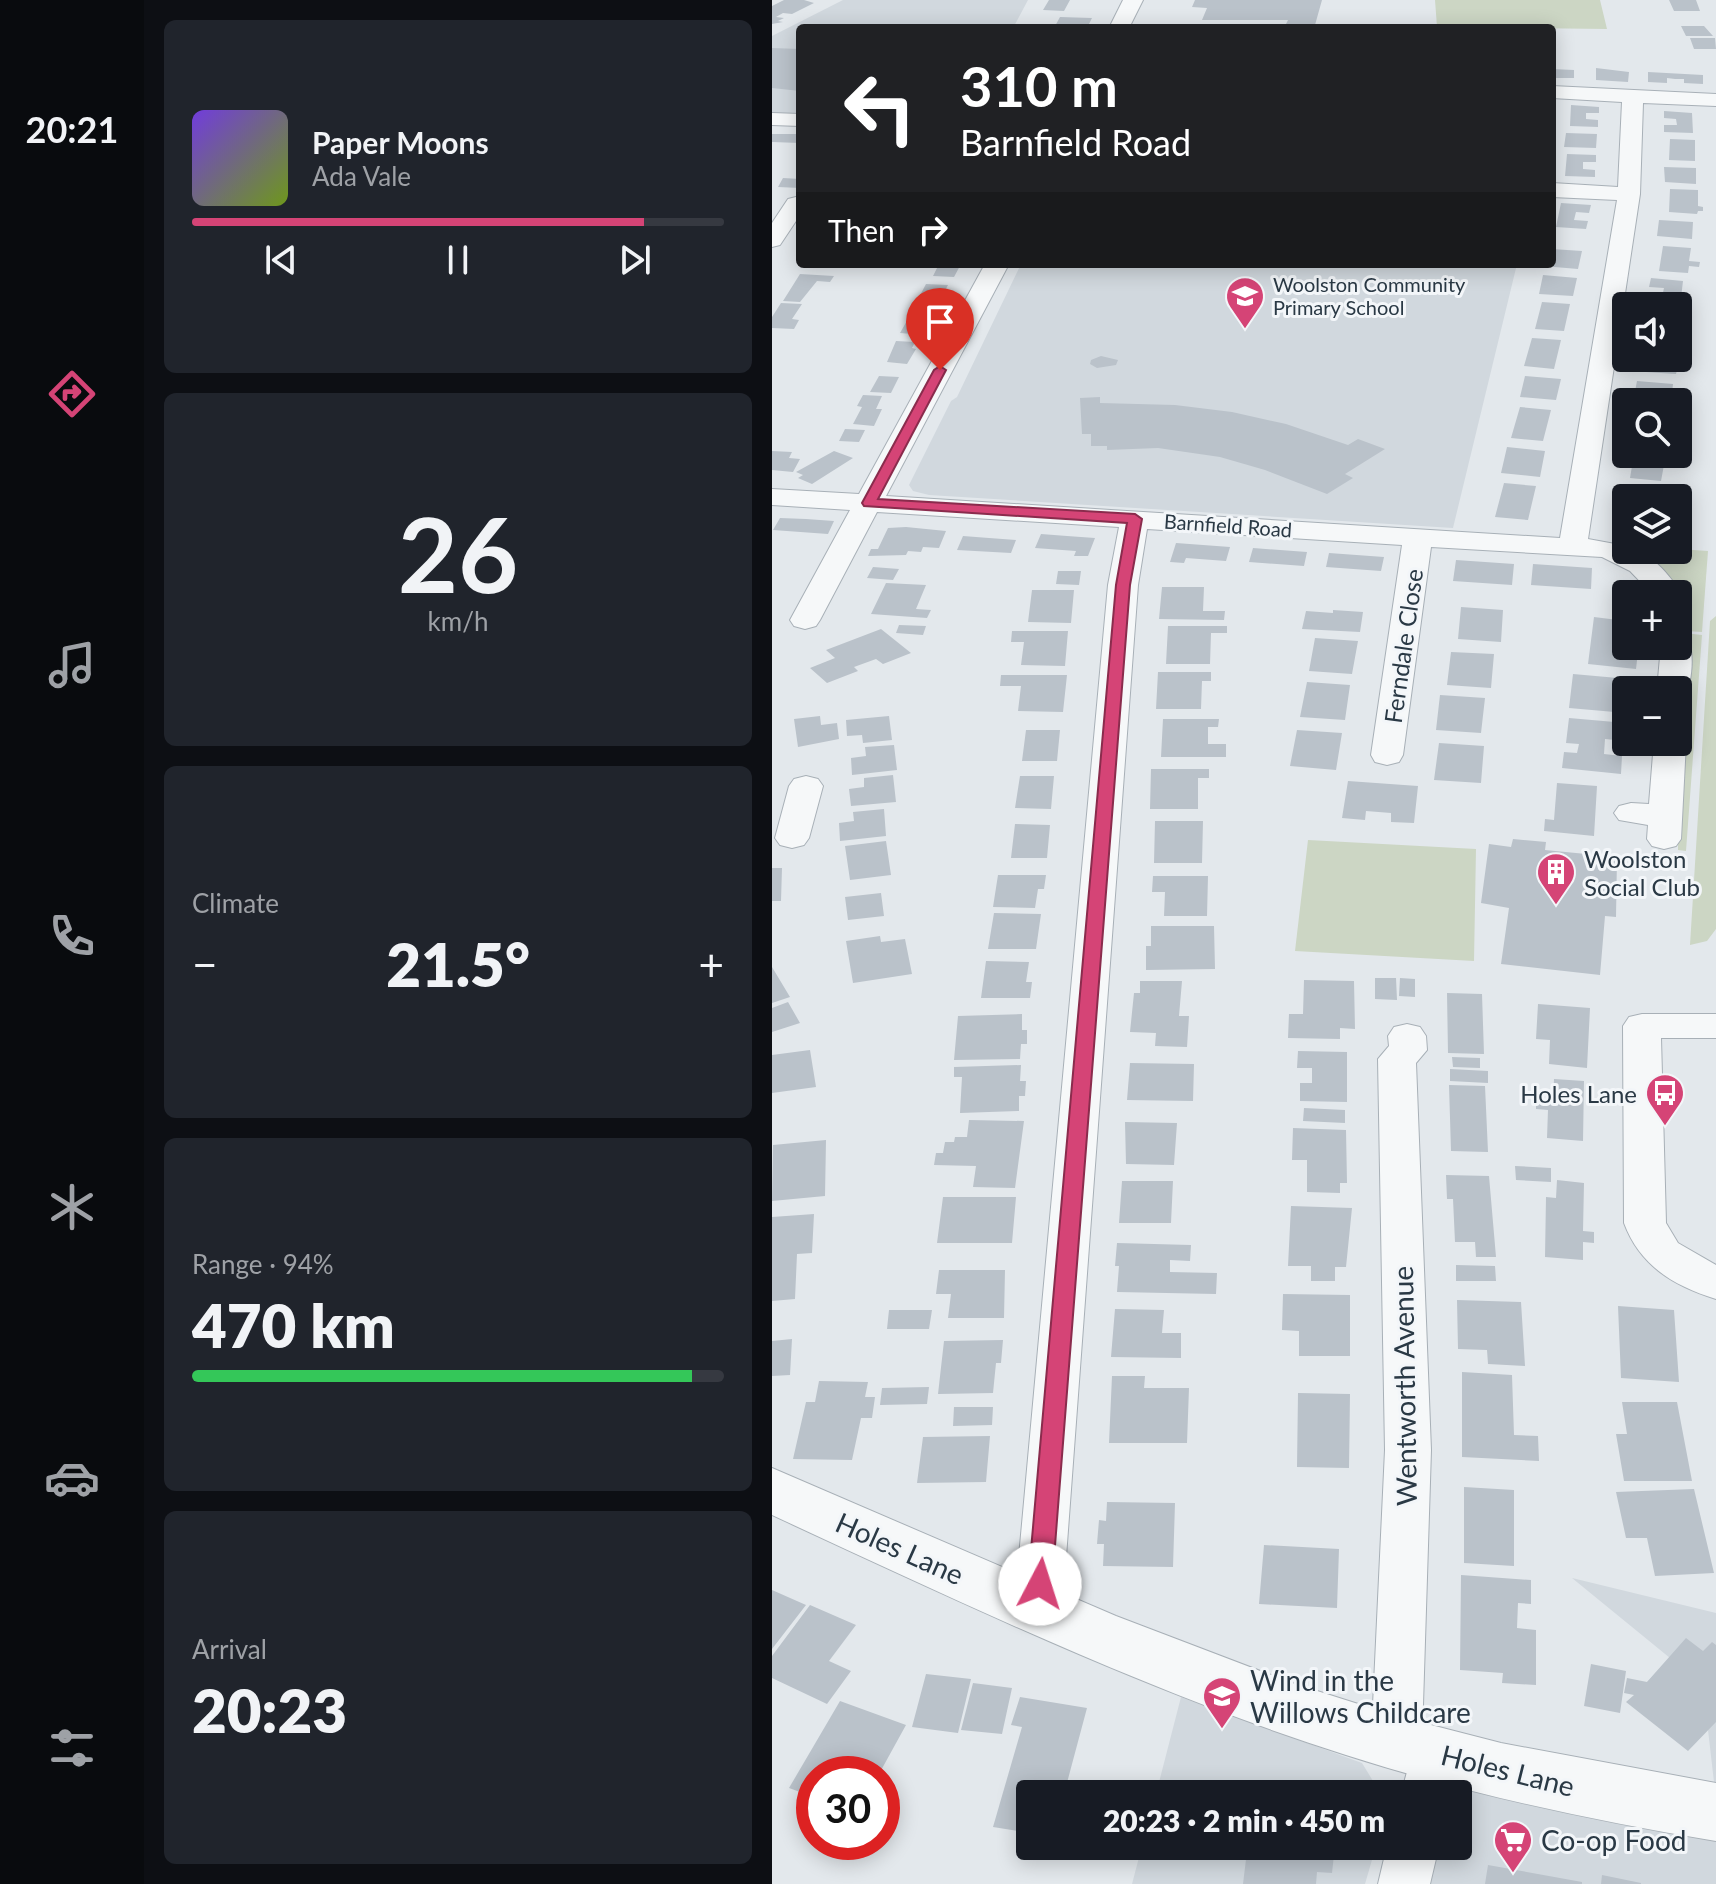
<!DOCTYPE html>
<meta charset="utf-8">
<style>
:root{--surface:#171b24;--page:#20242c;--text:#f1f3f6;--muted:#9ea1a6;--line:#363941;--accent:#d54476}
body{margin:0;font-family:Lato,sans-serif;background:var(--page);color:var(--text);height:100vh;display:flex;flex-direction:column;font-size:30px;white-space:nowrap}
*{box-sizing:border-box;margin:0}
p{font-size:26px;color:var(--muted)}
.icon{flex:none;width:44px;height:44px;fill:none;stroke:currentColor;stroke-width:2;stroke-linecap:round;stroke-linejoin:round}
.map{position:relative;flex:1;overflow:hidden}
.side{display:flex;flex-direction:column;gap:20px;padding:20px;background:#0d0f14;width:628px}
.side>*{flex:none}
.hud{position:absolute;left:24px;top:24px;width:760px;height:244px;border-radius:8px;box-shadow:0 4px 20px #0003;background:#202124;color:#fff;overflow:hidden}
.buttons{position:absolute;left:840px;top:292px;display:grid;gap:16px}
.buttons a{display:grid;place-items:center;width:80px;height:80px;border-radius:8px;background:var(--surface);box-shadow:0 4px 20px #0003;font-size:40px}
.speed{position:absolute;left:24px;top:1756px;display:flex;gap:16px;font-size:40px;font-weight:700;text-align:center}
.speed>*{display:grid;place-content:center;width:104px;height:104px;border-radius:50%;background:var(--surface);box-shadow:0 4px 20px #0003;line-height:1}
.speed .limit{border:12px solid #d22;background:#fff;color:#111}
.pin{position:absolute;display:grid;place-items:center;width:68px;height:68px;color:#fff;margin:-82px -34px;border-radius:50% 50% 50% 0;rotate:-45deg;box-shadow:0 0 8px #0007}
.pin .icon{rotate:45deg}
.me{position:absolute;width:88px;margin:-44px;rotate:5deg;stroke-linejoin:round;filter:drop-shadow(0 0 6px #0008)}
.turn{display:flex;align-items:center;gap:28px;height:168px;padding:0 32px;font-size:36px}
.turn .icon{width:104px;height:104px;stroke-width:2.5}
.turn b{display:block;font-size:56px;line-height:68px}
.then{display:flex;align-items:center;height:76px;padding:0 32px;background:#0003;gap:16px;font-size:30px}
.big{font-size:60px;font-weight:800;line-height:1.1}
.side .card{flex:1;display:flex;flex-direction:column;justify-content:center;gap:12px;min-width:0;padding:0 28px;border-radius:12px;background:var(--page)}
.side .dial{align-items:center;gap:0}
.dial b{font-size:104px;line-height:1}
.song{display:flex;align-items:center;gap:24px}
.cover{width:96px;height:96px;border-radius:12px;background:linear-gradient(135deg,hsl(260 70% 55%),hsl(80 70% 35%))}
.played{height:8px;border-radius:4px;background:linear-gradient(90deg,var(--accent) 85%,var(--line) 85%)}
.keys{display:flex;justify-content:space-around;direction:ltr}
.heat{display:flex;justify-content:space-between;align-items:center;font-size:44px;direction:ltr}
.charge{height:12px;border-radius:6px;background:linear-gradient(90deg,#34c759 94%,var(--line) 0)}
.trip{position:absolute;left:244px;top:1780px;width:456px;height:80px;border-radius:8px;background:var(--surface);box-shadow:0 4px 20px #0003;font-weight:800;line-height:80px;text-align:center}
main{display:flex;flex:1;min-height:0}
.dock{display:flex;flex-direction:column;width:144px;justify-content:space-around;align-items:center;background:#090b0e;color:var(--muted)}
.dock .icon{width:56px;height:56px}
.dock .selected{color:var(--accent)}
.dock b{font-size:36px;color:var(--text)}
.map>svg:first-child{display:block}
.built{fill:#d1d8de}
.green{fill:#ccd6c4}
.building{fill:#bac2ca}
.lines{fill:none;stroke-linecap:round;stroke-linejoin:round}
.minor-casing{stroke:#a8b0b7;stroke-width:2}
.tertiary-casing{stroke:#a8b0b7;stroke-width:2}
.minor{fill:#f6f8f9;fill-rule:evenodd}
.tertiary{fill:#f6f8f9;fill-rule:evenodd}
.route{fill:#d54476;stroke:#8a2c4d;stroke-width:2}
.labels{text-anchor:middle;dominant-baseline:central;stroke-width:6;stroke-linejoin:round;paint-order:stroke}
.far-poi-label{font-size:20px;fill:#2a3945;stroke:#f3f6f9;text-anchor:start}
.far-street-label{font-size:20px;fill:#2a3945;stroke:#f3f6f9}
.street-label{font-size:24px;fill:#2a3945;stroke:#f3f6f9}
.poi-label{font-size:24px;fill:#2a3945;stroke:#f3f6f9;text-anchor:start}
.near-street-label{font-size:28px;fill:#2a3945;stroke:#f3f6f9}
.near-poi-label{font-size:28px;fill:#2a3945;stroke:#f3f6f9;text-anchor:start}
</style>
<main>
<nav class="dock">
<b>20:21</b>
<svg class="icon selected" aria-label="directions" viewBox="0 0 24 24"><path d="M12 3l9 9-9 9-9-9zM9 14v-3h6M13 9l2 2-2 2"/></svg>
<svg class="icon" aria-label="music" viewBox="0 0 24 24"><path d="M9 18V5l10-2v13"/><circle cx="6" cy="18" r="3"/><circle cx="16" cy="16" r="3"/></svg>
<svg class="icon" aria-label="phone" viewBox="0 0 24 24"><path d="M5 4h4l2 5-3 2q2 4 5 5l2-3 5 2v4C11 20 4 13 5 4z"/></svg>
<svg class="icon" aria-label="climate" viewBox="0 0 24 24"><path d="M12 3v18M4 7l16 10M4 17L20 7"/></svg>
<svg class="icon" aria-label="car" viewBox="0 0 24 24"><path d="M5 17H2v-5l4-1 3-4h7l3 4 3 1v5h-3M9 17h6M6 11h13"/><circle cx="7" cy="17" r="2"/><circle cx="17" cy="17" r="2"/></svg>
<svg class="icon" aria-label="filters" viewBox="0 0 24 24"><path d="M4 7h16M4 17h16"/><circle cx="9" cy="7" r="2"/><circle cx="15" cy="17" r="2"/></svg>
</nav>
<section class="side">
<div class="card">
<div class="song"><i class="cover"></i><div><b>Paper Moons</b><p>Ada Vale</p></div></div>
<div class="played"></div>
<div class="keys"><svg class="icon" aria-label="previous" viewBox="0 0 24 24"><path d="M18 5L8 12l10 7zM5 5v14"/></svg><svg class="icon" aria-label="pause" viewBox="0 0 24 24"><path d="M8 5v14M16 5v14"/></svg><svg class="icon" aria-label="next" viewBox="0 0 24 24"><path d="M6 5l10 7-10 7zM19 5v14"/></svg></div>
</div>
<div class="card dial"><b>26</b><p>km/h</p></div>
<div class="card"><p>Climate</p>
<div class="heat"><a>−</a><b class="big">21.5°</b><a>+</a></div>
</div>
<div class="card"><p>Range · 94%</p><b class="big">470 km</b><div class="charge"></div></div>
<div class="card"><p>Arrival</p><b class="big">20:23</b></div>
</section>
<div class="map">
<svg width="944" height="1884" viewBox="0 0 944 1884">
<rect width="100%" height="100%" fill="#e3e8ec"/>
<path class="built" d="M71,0H256L241,28H28V116H0V36Z
M249,264H745L681,528L157,495L141,491L137,485L179,401L185,397Z
M800,1578L944,1613V1884H652L661,1846H686V1794H678L692,1785L940,1832L942,1782L936,1730L875,1682L898,1658Z
M409,1697L590,1763L609,1794H384Z
M370,1846H604L593,1884H360Z"/>
<path class="green" d="M663,0H828L835,29L665,27Z
M906,549L936,551L930,632L913,631C912,592 888,571 858,550Z
M944,616V929L935,941L918,945L938,621Z
M912,633L930,635L914,851L906,850V702Z
M536,840L704,849L702,961L523,951Z"/>
<path class="building" d="M12,0H32L42,3L20,14L11,13L4,17L12,18L6,21L11,22L0,24V6Z
M277,0H298L292,11L271,10Z
M423,0H550L543,25L514,24L516,20H430L435,8L420,7Z
M897,0H924L928,11H902Z
M288,17L320,18L315,28H282Z
M909,26H932L941,36H914Z
M918,38H943L944,49H922Z
M0,48L28,49V91L0,88Z
M824,68L857,72L856,82L824,80Z
M780,69L802,70V78H780Z
M876,72L931,75V84L912,83V79H903L895,78V83L876,82Z
M799,105L827,107V113H814V119L826,120V127L798,126Z
M892,111L920,113L921,133L892,132V125H905L904,119L892,118Z
M794,133L825,134L824,148L792,147Z
M0,134H28V143L0,142Z
M898,139L923,140V161L897,160Z
M795,154L824,155V162H811V169L823,170V177L793,176Z
M892,167L924,168V184L893,182Z
M11,178L28,179V188L6,187Z
M898,189L926,190V206L931,207V211H926L925,214L897,212Z
M789,203L819,205L817,213L804,212L802,220L816,221L814,229L784,227Z
M887,220L921,222L920,239L885,236Z
M891,246L919,248L917,261L928,262L927,267L917,266L916,273L887,271Z
M780,249L810,251L806,269L771,266L780,264Z
M167,264H189L182,277L161,276Z
M28,274L62,276L58,282L45,281L28,302L11,301Z
M771,275L805,278L801,296L767,294Z
M879,278L911,281L908,306L875,305L876,296L890,297L892,288L877,287Z
M154,284L176,285L165,306L143,305Z
M770,302L798,304L792,331L763,329Z
M9,303L30,304L20,319L27,320L22,329L0,328V317Z
M140,312L162,313L151,335L128,333Z
M760,338L789,340L782,369L752,366Z
M124,341L143,342L140,348L144,349L135,364L115,362Z
M906,349L917,350L915,371L905,370L904,374L874,372L875,358H906Z
M329,356L346,360L344,365L325,368L318,364L319,360Z
M107,376L127,377L119,393L98,392Z
M753,376L789,379L784,400L748,397Z
M865,381L901,384L899,402H861Z
M91,395L110,396L104,409H110L102,426L81,424L90,407L85,406Z
M328,397V403L403,405L460,412L514,424L576,445L586,439L613,449L573,474L581,478L555,494L493,470L448,457L386,448L335,450V446H319V434H310L308,398Z
M748,407L779,410L771,441L739,438Z
M73,429L93,430L87,442L67,441Z
M735,447L773,451L768,477L729,473Z
M0,451L20,452L17,458L28,459L21,472L0,470Z
M62,451L81,458L40,484L26,478L31,475L24,472Z
M862,454H894L889,481L858,478Z
M732,483L764,486L756,520L723,517Z
M850,487L882,490L881,498H854V524L844,523Z
M8,518L34,519L62,521L56,534L1,530Z
M134,527L174,531L167,548L151,547L149,552L136,551L134,555L96,556L99,549H106L116,528Z
M269,534L295,536L323,538L316,556H302L304,551L263,548Z
M191,536L217,538L244,540L239,553L185,550Z
M404,543L458,547L454,561L414,558L412,563L398,562Z
M481,548L535,552L532,566L477,562Z
M557,553L612,557L609,571L554,567Z
M684,560L742,564L740,585L681,581Z
M761,564L820,568L819,589L759,585Z
M101,567L127,569L121,580L95,578Z
M286,571H309L307,585L284,584Z
M114,583L154,585L144,609L159,610L155,618L99,614Z
M390,587H432L431,611H453L452,620L387,619Z
M260,590H302L299,623L256,622Z
M689,607L731,610L729,642L686,639Z
M561,610L591,612L588,632L530,629L534,611L561,613Z
M822,617L854,621V637H847L845,650L866,652L864,669L816,664Z
M127,625L154,626L151,635L124,633Z
M396,626H455V633H439L438,664H394Z
M109,629L139,653L111,664L104,659L82,667L86,671L55,683L38,668L63,658L54,650Z
M240,631H296L293,666L249,665L252,642H239Z
M543,638L586,641L580,674L537,671Z
M679,652L722,654L719,688L675,685Z
M386,672H439V681H430L429,709H384Z
M801,674L857,679L854,713L797,708Z
M229,675H295L291,712L246,711L249,686H228Z
M535,682L578,685L573,720L528,717Z
M668,695L713,698L709,733L664,730Z
M48,716L49,725L65,723L67,739L26,747L22,719Z
M117,716L120,740L91,743L90,735L75,736L74,720Z
M797,718L854,723L853,741L833,739L832,754L850,756L849,774L790,768L792,752L805,753L807,744L794,743Z
M391,719H447L446,727H436V744H454V757H389Z
M254,730H288L285,761H250Z
M525,730L570,733L564,770L518,766Z
M667,743L712,746L709,783L662,780Z
M122,745L125,770L80,775L79,758L94,756L93,747Z
M379,769H437V778H426V809H378Z
M121,775L124,802L79,806L77,789L92,787V778Z
M248,776H282L279,809L243,808Z
M576,781L646,786L642,823L619,822V813L594,811L593,820L570,818Z
M785,783L825,786L822,836L772,831L773,819L782,820Z
M112,809L114,836L68,841L67,823L82,821L81,812Z
M383,821H431L430,863H382Z
M243,824L278,825L275,858H239Z
M741,839L774,842L773,850L845,857L844,917L833,916L828,975L729,964L737,908L709,903L717,844L739,847Z
M114,841L119,875L78,880L73,846Z
M0,868H10L9,901H0Z
M226,875H274L272,889H266L263,908L221,907Z
M381,876H436L435,916H392L393,892H380Z
M109,893L112,916L76,920L73,897Z
M222,913L269,914L264,949H216Z
M379,926H442L443,969L374,970V946H379Z
M108,936L109,942L133,939L140,974L81,983L74,941Z
M214,961L257,962L254,982H260L258,998H209Z
M0,967L18,997L0,1003Z
M603,978H624L625,1000L603,999Z
M628,978L643,979V997L627,996Z
M532,980L582,981L583,1029L568,1028V1039L516,1038L517,1014H531Z
M368,981H410L407,1016H417L415,1047L383,1046L384,1033L358,1032L362,993H368Z
M675,993L710,994L712,1054L676,1053Z
M16,1002L28,1023L0,1032V1008Z
M766,1004L818,1008L815,1068L777,1064L778,1040L764,1039Z
M250,1014V1030H255V1044H249L248,1059L182,1060L186,1016Z
M38,1050L44,1087L0,1093V1055Z
M526,1051L575,1052V1102L528,1101V1083H540V1068H525Z
M680,1057L708,1058V1068L681,1067Z
M358,1063L422,1064L421,1101L355,1100Z
M249,1065L248,1081H254L253,1096H247V1111L188,1113L190,1077H182V1067Z
M678,1069L716,1071V1083L678,1081Z
M782,1079L812,1081L811,1141L775,1138L776,1110L764,1109V1098L781,1100Z
M677,1085L713,1086L716,1152L679,1151Z
M532,1108L573,1110V1123L531,1121Z
M197,1120L252,1121L243,1188L201,1187L204,1166L162,1165L164,1153H171L173,1142H182L183,1137H195Z
M353,1122L405,1123L402,1165L354,1164Z
M521,1128L574,1130L575,1183H568V1193L535,1192V1160H520Z
M54,1140L53,1196L0,1201L1,1145Z
M743,1166L779,1168V1182L744,1180Z
M674,1175L717,1176L724,1257H704L703,1242H683L681,1199H675Z
M785,1180L812,1183L811,1231L822,1232V1243L811,1242V1260L773,1257L774,1197L784,1198Z
M350,1181H401L399,1223H347Z
M171,1197H244L240,1243H165Z
M519,1206L580,1208L574,1267H563V1281H539V1266H516Z
M42,1214L40,1253L25,1254L23,1299L0,1301V1217Z
M345,1243L419,1245L418,1261L398,1260V1272L445,1273L444,1294L345,1292L347,1266H343Z
M684,1265L723,1266L724,1281H684Z
M167,1270H233L232,1318H176L179,1294H164Z
M511,1294L578,1295V1356H527V1331L510,1330Z
M685,1300L749,1302L753,1366L716,1364L715,1350L686,1349Z
M846,1306L902,1310L907,1382L849,1378Z
M343,1309L392,1310L390,1333H409V1358L339,1357Z
M117,1310H160L157,1329H115Z
M20,1339L18,1375L0,1376V1341Z
M231,1340L229,1363H224L221,1393L166,1394L172,1341Z
M690,1372L740,1375L742,1435L766,1436L767,1461L690,1457Z
M340,1376H373L372,1388H417L415,1443H337Z
M47,1381L96,1382L93,1397H103L100,1418H89L80,1460L21,1459L34,1402H43Z
M157,1387L155,1404L108,1405L110,1388Z
M526,1393L578,1394L577,1468L525,1467Z
M850,1402H905L920,1481H852L844,1434H855Z
M182,1407H221L220,1425L181,1426Z
M218,1436L214,1482L145,1483L151,1437Z
M692,1487L742,1490V1566L692,1563Z
M922,1489L942,1573L883,1576L875,1538H854L844,1492Z
M335,1502L403,1503L401,1567L331,1566L332,1544H325L327,1520L334,1521Z
M492,1545L567,1549L565,1608L487,1604Z
M689,1575L759,1580V1604L746,1603L745,1628L764,1630V1685L730,1683L731,1673L688,1670Z
M0,1590L34,1605L0,1649Z
M38,1605L84,1625L57,1661L79,1671L55,1704L0,1678V1656Z
M914,1638L931,1651L940,1642L944,1645V1722L916,1751L854,1702L862,1695L852,1693L855,1678L875,1682Z
M819,1664L854,1671L848,1713L812,1706Z
M154,1674L199,1679L186,1733L140,1727Z
M201,1683L240,1688L230,1734L189,1730Z
M248,1697L315,1708L292,1794H258V1833L221,1827L250,1727L239,1725Z
M68,1701L134,1725L107,1774H42V1797L17,1788Z
M445,1846H563L560,1873L545,1872L544,1884H471L475,1851Z
M716,1865L810,1882V1884H713Z
M830,1875L869,1883V1884H829Z"/>
<g class="lines">
<g class="minor-casing">
<path id="minor" d="M351,0H371L357,28H337Z
M780,86L944,94V106L871,103L868,194L816,539L854,546V550C879,550 897,575 910,594L906,600V594H880L858,571L830,557L659,547L631,755L627,762L615,765L603,762L599,755L630,545L375,529L366,585L290,1611L283,1625L266,1631L249,1625L242,1611L336,585L347,527L105,512L48,620L44,626L33,629L22,626L18,620L78,510L0,505V489L87,494L213,264H237L114,496L788,538L845,200L780,197V183L846,187L850,102L780,98Z
M0,113L28,114V126L0,125Z
M24,197L28,198V215L8,245L0,247V223L16,199Z
M906,637L915,639C923,651 920,685 912,697L906,698V690H885L889,646H906Z
M906,734L914,742L909,839L904,846L892,849L880,846L875,839L876,825L847,820L842,813L847,806L859,803L877,804L882,742H906Z
M34,776L46,779L51,786L37,838L32,845L20,848L8,845L3,838L17,786L22,779Z
M870,1014H944V1038H889L894,1223L906,1243L944,1265V1299C902,1286 868,1266 852,1223L851,1026L857,1017Z
M635,1024L648,1027L654,1036L655,1050L644,1063L659,1450L651,1705L647,1738L665,1731L683,1737L690,1753L681,1794H629L639,1757L621,1763L603,1757L596,1741L601,1705L613,1450L606,1059L617,1046L616,1036L622,1027Z
M615,1846H667L658,1884H606Z"/>
</g>
<g class="tertiary-casing">
<path id="tertiary" d="M0,1468L344,1616L520,1683L624,1716L729,1743L944,1783V1841C819,1820 695,1794 574,1755C376,1692 188,1602 0,1515Z"/>
</g>
<use href="#minor" class="minor"/>
<use href="#tertiary" class="tertiary"/>
</g>
<path class="route" d="M168,366L174,370L106,499L363,514L370,519L358,585L280,1584L277,1591L268,1594L260,1591L256,1584L344,585L355,523L92,506L90,503L162,370Z"/>
<defs>
<g id="school-pin" transform="scale(2)"><path d="M0 17L-7.5 6A9.5 9.5 0 1 1 7.5 6Z" fill="#d54476" stroke="#f3f6f9"/><path d="M0-5L7-2L0 1L-7-2ZM-4 1L0 2.5L4 1V4Q0 6-4 4Z" fill="#fff"/></g>
<g id="building-pin" transform="scale(2)"><path d="M0 17L-7.5 6A9.5 9.5 0 1 1 7.5 6Z" fill="#d54476" stroke="#f3f6f9"/><path d="M-4-6H4V6H1V3H-1V6H-4ZM-2.5-4.3h1.7v1.8h-1.7ZM.8-4.3h1.7v1.8H.8ZM-2.5-1h1.7V.8h-1.7ZM.8-1h1.7V.8H.8Z" fill="#fff"/></g>
<g id="bus-pin" transform="scale(2)"><path d="M0 17L-7.5 6A9.5 9.5 0 1 1 7.5 6Z" fill="#d54476" stroke="#f3f6f9"/><path d="M-5-6H5V4H4V6H2V4H-2V6H-4V4H-5ZM-3.5-4V0h7V-4ZM-3.5 1.2v1.5H-2V1.2ZM2 1.2v1.5H3.5V1.2Z" fill="#fff"/></g>
<g id="supermarket-pin" transform="scale(2)"><path d="M0 17L-7.5 6A9.5 9.5 0 1 1 7.5 6Z" fill="#d54476" stroke="#f3f6f9"/><path d="M-6-5.5h2.5l.6 2H6L4.5 2H-2.5L-4.4-4H-6ZM-1.5 3.2a1.3 1.3 0 1 0 .1 0ZM3 3.2a1.3 1.3 0 1 0 .1 0Z" fill="#fff"/></g>
</defs>
<g fill-rule="evenodd">
<use href="#school-pin" x="473" y="296"/>
<use href="#building-pin" x="784" y="872"/>
<use href="#bus-pin" x="893" y="1093"/>
<use href="#school-pin" x="450" y="1696"/>
<use href="#supermarket-pin" x="741" y="1840"/>
</g>
<g class="labels">
<g class="far-poi-label">
<text x="501" y="284">Woolston Community<tspan x="501" dy="23">Primary School</tspan></text>
</g>
<g class="far-street-label">
<text transform="translate(456 525) rotate(4)">Barnfield Road</text>
</g>
<g class="street-label">
<text transform="translate(631 646) rotate(-82)">Ferndale Close</text>
</g>
<g class="poi-label">
<text x="812" y="858">Woolston<tspan x="812" dy="28">Social Club</tspan></text>
<text x="865" y="1093" text-anchor="end">Holes Lane</text>
</g>
<g class="near-street-label">
<text transform="translate(632 1386) rotate(-91)">Wentworth Avenue</text>
<text transform="translate(128 1548) rotate(24)">Holes Lane</text>
<text transform="translate(736 1770) rotate(14)">Holes Lane</text>
</g>
<g class="near-poi-label">
<text x="478" y="1680">Wind in the<tspan x="478" dy="32">Willows Childcare</tspan></text>
<text x="769" y="1840">Co-op Food</text>
</g>
</g>
</svg>
<div class="buttons">
<a><svg class="icon" aria-label="sound" viewBox="0 0 24 24"><path d="M4 9h4l5-4v14l-5-4H4zM17 9q2 3 0 6"/></svg></a>
<a><svg class="icon" aria-label="search" viewBox="0 0 24 24"><circle cx="10" cy="10" r="6"/><path d="M15 15l6 6"/></svg></a>
<a><svg class="icon" aria-label="layers" viewBox="0 0 24 24"><path d="M12 4l9 5-9 5-9-5zM3 14l9 5 9-5"/></svg></a>
<a>+</a>
<a>−</a>
</div>
<div class="speed"><div class="limit">30</div></div>
<div class="pin" style="left:168px;top:370px;background:#d93025"><svg class="icon" aria-label="arrive" viewBox="0 0 24 24"><path d="M6 21V4h12l-3 4 3 4H6"/></svg></div>
<svg class="me" style="left:268px;top:1584px" viewBox="-20 -20 40 40"><circle r="19" fill="#fff"/><path d="M0-13L10 11 0 6-10 11z" fill="#d54476"/></svg>
<div class="trip">20:23 · 2 min · 450 m</div>
<div class="hud">
<div class="turn"><svg class="icon" aria-label="left" viewBox="0 0 24 24"><path d="M17 20v-9H6M10 6l-5 5 5 5"/></svg><div><b>310 m</b>Barnfield Road</div></div>
<div class="then">Then<svg class="icon" aria-label="right" viewBox="0 0 24 24"><path d="M7 20v-9h11M14 6l5 5-5 5"/></svg></div>
</div>
</div>
</main>
